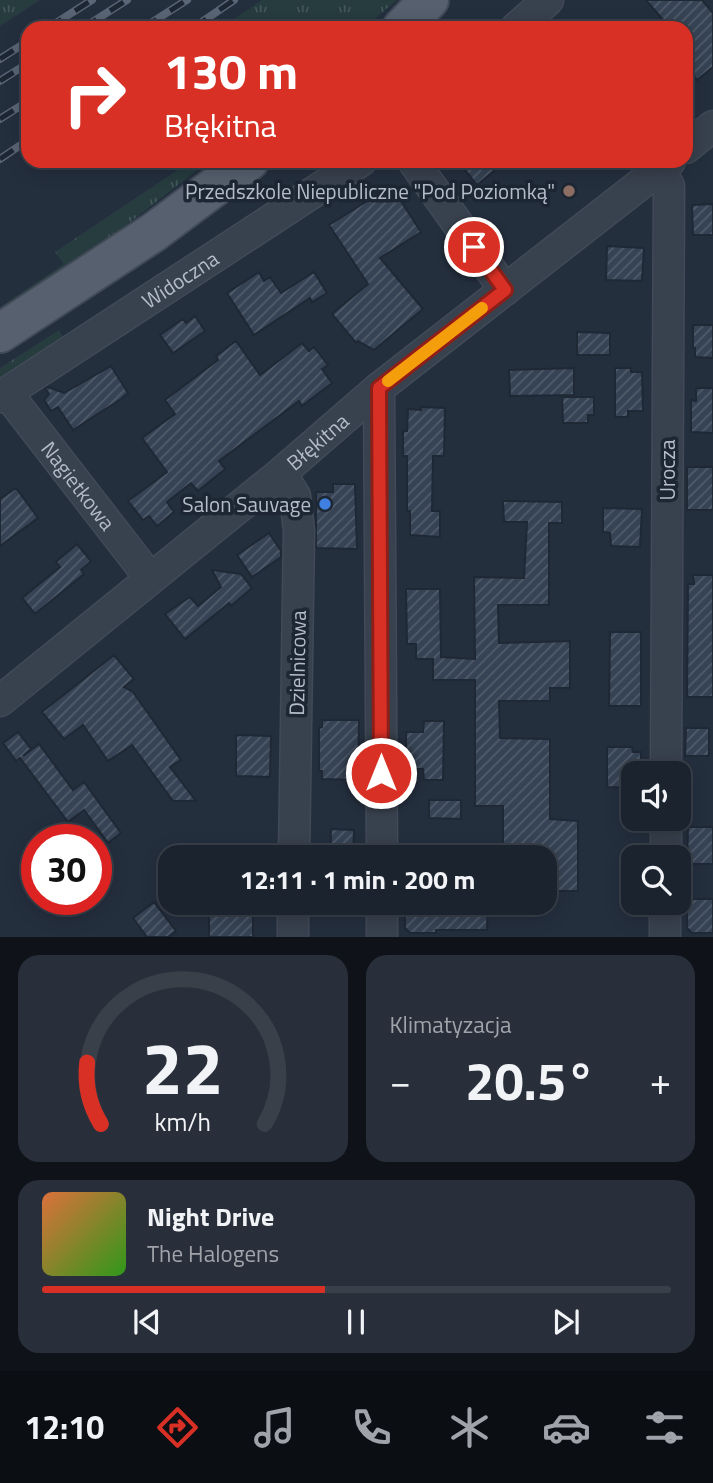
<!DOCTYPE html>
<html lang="pl">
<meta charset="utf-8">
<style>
:root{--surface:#1b232e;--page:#282f3a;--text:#f1f3f6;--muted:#a0a4aa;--line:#39404a;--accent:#d93025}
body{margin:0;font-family:"Titillium Web",sans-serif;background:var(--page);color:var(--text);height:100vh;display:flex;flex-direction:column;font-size:26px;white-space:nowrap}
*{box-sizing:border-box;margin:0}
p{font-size:23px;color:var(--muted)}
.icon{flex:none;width:38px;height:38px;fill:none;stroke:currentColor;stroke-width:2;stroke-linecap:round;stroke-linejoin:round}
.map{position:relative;height:937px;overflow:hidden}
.panel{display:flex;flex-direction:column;gap:18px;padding:18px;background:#0f1319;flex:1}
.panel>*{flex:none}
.guide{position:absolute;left:21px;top:21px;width:672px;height:147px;border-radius:21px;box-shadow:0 4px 18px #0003,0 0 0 2px var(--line);background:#d93025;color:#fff;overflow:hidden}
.buttons{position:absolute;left:621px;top:761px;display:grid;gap:14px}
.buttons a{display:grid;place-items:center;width:70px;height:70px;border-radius:14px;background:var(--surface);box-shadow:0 4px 18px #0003,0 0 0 2px var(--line);font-size:35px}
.speed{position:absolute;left:21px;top:824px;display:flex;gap:14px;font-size:35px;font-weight:700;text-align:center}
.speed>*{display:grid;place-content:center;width:91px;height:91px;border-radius:50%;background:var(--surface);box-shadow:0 4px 18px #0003,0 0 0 2px var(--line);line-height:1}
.speed .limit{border:10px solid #d22;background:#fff;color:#111}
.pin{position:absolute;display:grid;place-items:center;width:60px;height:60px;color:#fff;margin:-30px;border:4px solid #fff;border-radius:50%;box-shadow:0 2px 7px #0007}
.me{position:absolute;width:77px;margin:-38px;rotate:0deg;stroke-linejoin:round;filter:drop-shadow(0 0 5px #0008)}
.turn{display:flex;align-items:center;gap:24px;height:147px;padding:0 28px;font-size:32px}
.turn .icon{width:91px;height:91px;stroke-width:2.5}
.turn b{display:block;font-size:49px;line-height:60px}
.big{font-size:52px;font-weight:700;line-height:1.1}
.panel .tile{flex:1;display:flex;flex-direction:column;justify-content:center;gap:10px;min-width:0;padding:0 24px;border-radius:21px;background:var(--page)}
.panel .dial{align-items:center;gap:0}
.dial svg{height:182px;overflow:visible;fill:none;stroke:var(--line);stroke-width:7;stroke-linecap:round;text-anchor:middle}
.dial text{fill:var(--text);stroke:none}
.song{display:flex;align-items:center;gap:21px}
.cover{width:84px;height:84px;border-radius:10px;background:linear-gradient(135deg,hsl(20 70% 55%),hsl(110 70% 35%))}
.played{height:7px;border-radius:4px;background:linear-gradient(90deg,var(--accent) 45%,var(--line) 45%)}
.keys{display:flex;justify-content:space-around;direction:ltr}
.heat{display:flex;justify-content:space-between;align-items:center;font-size:38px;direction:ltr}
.panel .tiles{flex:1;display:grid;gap:18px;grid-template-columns:1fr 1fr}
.tile:last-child{grid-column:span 2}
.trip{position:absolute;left:158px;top:845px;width:399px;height:70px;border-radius:21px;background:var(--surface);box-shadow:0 4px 18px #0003,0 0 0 2px var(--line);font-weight:700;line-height:70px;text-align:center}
.tabs{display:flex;height:112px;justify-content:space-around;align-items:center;background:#0b0e12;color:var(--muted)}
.tabs .icon{width:49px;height:49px}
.tabs .selected{color:var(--accent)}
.tabs b{font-size:32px;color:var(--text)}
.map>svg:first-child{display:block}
.grass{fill:url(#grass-tufts)}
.building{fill:url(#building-hatch);stroke:#1f2835;stroke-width:2}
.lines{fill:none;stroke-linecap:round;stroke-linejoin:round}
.minor-casing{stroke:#414a57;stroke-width:33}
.major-casing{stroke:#414a57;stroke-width:42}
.minor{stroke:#38414e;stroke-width:30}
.major{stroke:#56606e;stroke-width:38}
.rail-casing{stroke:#5a6575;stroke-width:8}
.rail{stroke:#1d2633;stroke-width:5;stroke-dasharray:16;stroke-linecap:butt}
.route-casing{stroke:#8d1f18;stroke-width:18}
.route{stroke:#d93025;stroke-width:12}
.slow{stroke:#f59e0b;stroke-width:12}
.education-dot{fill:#8d6e63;stroke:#1d2633;stroke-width:2.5}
.shop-dot{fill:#3f7fe0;stroke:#1d2633;stroke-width:2.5}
.labels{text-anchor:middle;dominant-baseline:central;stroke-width:7;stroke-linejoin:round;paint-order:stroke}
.poi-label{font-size:21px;fill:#b4bcc9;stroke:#1d2633;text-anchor:end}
.street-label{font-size:21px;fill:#b4bcc9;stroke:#1d2633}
</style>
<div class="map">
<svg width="713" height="937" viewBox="0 0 713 937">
<defs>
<pattern id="grass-tufts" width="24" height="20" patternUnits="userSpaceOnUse" patternTransform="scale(1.75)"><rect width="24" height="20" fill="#263c3f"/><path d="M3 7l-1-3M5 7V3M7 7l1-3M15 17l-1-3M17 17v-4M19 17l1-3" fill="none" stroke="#435659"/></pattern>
<pattern id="building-hatch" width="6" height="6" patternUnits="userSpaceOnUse" patternTransform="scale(1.75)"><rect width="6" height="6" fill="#364354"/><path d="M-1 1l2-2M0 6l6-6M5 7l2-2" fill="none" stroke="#515c6b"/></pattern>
</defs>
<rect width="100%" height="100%" fill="#242f3e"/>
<path class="grass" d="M0,0H40L0,26Z
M262,0H397L364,28H240L234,19Z
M191,161H209L103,243L0,312V307L64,264L55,252Z
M59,330L66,342L0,383V368Z"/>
<path class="building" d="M646,0H702L713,13V67L697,80L686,66V28H670Z
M458,161H506L477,185Z
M391,186L421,232L380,258L423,309L374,350L358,341L356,343L332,314L368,284L329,225Z
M713,204V235H693L692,205Z
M607,246L644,248L642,281L606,280Z
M259,272L264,281L270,277L281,293L314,272L327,293L312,302L310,298L254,335L227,293Z
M195,316L205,331L173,353L160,335L183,319L186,323Z
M693,325H713V358L695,357V348H693Z
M577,332L610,333V355H577Z
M236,341L260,375L302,343L309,351L314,347L328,365L322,369L332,383L302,406L299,401L219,461L225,469L198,491L191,483L167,502L174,512L157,526L149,516L143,520L128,501L167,472L142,438L175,414L165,400L218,360L216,356Z
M111,366L128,393L121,399L73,430L58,407L51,411L44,400L49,394L45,388L48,387L64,393Z
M574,368V395L510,396L509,370Z
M615,368H631V372H642L643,411H628V417H615Z
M696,388H713V433L691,432V400L696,401Z
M562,397H594V415H588V423H563Z
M421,407L445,408L444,456H433L432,511H440V537L410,535V511H407V456H403V431H407L408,409L421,410Z
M687,467H713V510H687Z
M333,484H355L357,549L316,548V492H333Z
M16,488L38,518L0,546V499Z
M503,501L562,502V523H549V605H498L499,643L570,641V688H550V701H499L500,738L550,739V819L578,821V891H550L549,856H511V845H503V806H475V680H433V659H416V644H407L406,589H440L441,657L475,659L474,577L524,578L527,522H504Z
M603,508L642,509L640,547L611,546L610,533L603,532Z
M269,533L281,551V557L252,577L237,555Z
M77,544L91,561L81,570L84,574L35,614L22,598L60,567L56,562Z
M212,570L241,574L252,588L231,606L229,603L185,639L165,614L190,597L198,606L221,587Z
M693,575H713V697H687L688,584H694Z
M610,632H641V706H609Z
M114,655L134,679L124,687L133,692L181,760L170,767L196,801H173L132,745L108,761L83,725L64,739L42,712Z
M322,720H359L358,780L322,779V771H319V728L322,727Z
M424,721H444L443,780H424L423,769H406V732H423Z
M686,728H709V756H685Z
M18,732L31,749L23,756L39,744L73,790L84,782L121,833L108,843L84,810L68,822L20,758L16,761L3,743Z
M236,735L271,736L270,777L236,776Z
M607,747H632L633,752H641V774H634V788L607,787Z
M429,800H461V819L429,818Z
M688,827H713V864H687Z
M331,829L354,830L353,858H330Z
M687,899H713V933H692L687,928Z
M154,902L176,931L168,937H147L133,918Z
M209,903H253V937H209Z
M405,903H488L487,930H436V933H410L405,928Z"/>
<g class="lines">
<g class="minor-casing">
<g id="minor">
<path d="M516,28L548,0"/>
<path d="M686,148L713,126"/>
<path d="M413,161L505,290"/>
<path d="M659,170L669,186L666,774"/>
<path d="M379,388L382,858"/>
<path id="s1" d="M7,393L150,578"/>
<path id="s2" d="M0,397L361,161"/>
<path d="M281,473L295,496L299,531L294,858"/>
<path id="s3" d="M0,701L281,473L379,388L670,161"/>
<path d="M666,858V819"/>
<path d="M382,903V937"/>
<path d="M293,937V903"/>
<path d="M665,937V903"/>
</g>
</g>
<g class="major-casing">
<path id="major" d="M402,28L429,0
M0,333L154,232L249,161"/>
</g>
<use href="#minor" class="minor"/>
<use href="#major" class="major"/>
<g class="rail-casing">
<path id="rail" d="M48,28L92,0
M83,28L127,0
M143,28L187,0
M193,28L234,0
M0,59L28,41
M0,81L28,63
M0,119L28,101
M0,159L28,140"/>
</g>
<use href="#rail" class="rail"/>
</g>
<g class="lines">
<g class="route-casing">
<path id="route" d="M381,773L379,388L505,290L474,247"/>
</g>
<use href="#route" class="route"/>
<path class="slow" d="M388,381L482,308"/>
</g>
<circle class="education-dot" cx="569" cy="191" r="7"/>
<circle class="shop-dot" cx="325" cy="504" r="7"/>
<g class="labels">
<g class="poi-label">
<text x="555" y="191">Przedszkole Niepubliczne "Pod Poziomką"</text>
<text x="311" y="504">Salon Sauvage</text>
</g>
<g class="street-label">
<text stroke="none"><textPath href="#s2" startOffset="215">Widoczna</textPath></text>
<text stroke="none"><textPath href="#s3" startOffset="410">Błękitna</textPath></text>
<text transform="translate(667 470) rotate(-90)">Urocza</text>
<text stroke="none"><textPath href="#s1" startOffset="117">Nagietkowa</textPath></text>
<text transform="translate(297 663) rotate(-89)">Dzielnicowa</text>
</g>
</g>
</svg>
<div class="buttons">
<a><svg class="icon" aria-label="sound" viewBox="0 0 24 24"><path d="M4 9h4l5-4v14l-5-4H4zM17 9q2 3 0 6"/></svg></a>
<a><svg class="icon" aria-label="search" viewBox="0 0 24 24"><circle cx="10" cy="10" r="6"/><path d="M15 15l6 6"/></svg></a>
</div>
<div class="speed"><div class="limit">30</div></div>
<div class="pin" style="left:474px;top:247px;background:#d93025"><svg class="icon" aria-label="arrive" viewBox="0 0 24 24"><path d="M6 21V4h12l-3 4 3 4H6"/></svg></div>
<svg class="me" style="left:381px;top:773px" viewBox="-20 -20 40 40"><circle r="17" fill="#d93025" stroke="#fff" stroke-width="3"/><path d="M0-11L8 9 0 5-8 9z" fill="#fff"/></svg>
<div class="trip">12:11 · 1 min · 200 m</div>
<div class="guide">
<div class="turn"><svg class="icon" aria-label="right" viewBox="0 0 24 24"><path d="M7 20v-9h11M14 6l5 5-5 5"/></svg><div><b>130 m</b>Błękitna</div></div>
</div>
</div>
<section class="panel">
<div class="tiles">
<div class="tile dial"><svg viewBox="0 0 100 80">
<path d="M14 69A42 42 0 1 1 86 69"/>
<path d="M14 69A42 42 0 0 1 8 42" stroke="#d93025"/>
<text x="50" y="56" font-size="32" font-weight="700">22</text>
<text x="50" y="72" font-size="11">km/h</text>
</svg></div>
<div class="tile"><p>Klimatyzacja</p>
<div class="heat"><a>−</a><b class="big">20.5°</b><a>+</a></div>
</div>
<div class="tile">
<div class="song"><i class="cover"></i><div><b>Night Drive</b><p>The Halogens</p></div></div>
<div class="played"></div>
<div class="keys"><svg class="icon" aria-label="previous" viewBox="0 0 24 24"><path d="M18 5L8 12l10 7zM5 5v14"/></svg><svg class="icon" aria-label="pause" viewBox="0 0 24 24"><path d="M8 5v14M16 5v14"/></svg><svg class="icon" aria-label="next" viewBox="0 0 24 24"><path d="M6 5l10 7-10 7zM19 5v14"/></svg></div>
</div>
</div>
</section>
<nav class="tabs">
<b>12:10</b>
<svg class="icon selected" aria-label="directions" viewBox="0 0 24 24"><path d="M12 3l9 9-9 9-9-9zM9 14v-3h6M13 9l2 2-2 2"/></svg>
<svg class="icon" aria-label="music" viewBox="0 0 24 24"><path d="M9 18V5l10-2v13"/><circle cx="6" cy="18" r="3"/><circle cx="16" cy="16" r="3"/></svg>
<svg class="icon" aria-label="phone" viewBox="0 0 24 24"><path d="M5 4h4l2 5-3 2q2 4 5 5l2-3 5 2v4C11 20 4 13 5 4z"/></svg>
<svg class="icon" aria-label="climate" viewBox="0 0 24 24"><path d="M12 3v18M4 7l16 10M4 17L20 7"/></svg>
<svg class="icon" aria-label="car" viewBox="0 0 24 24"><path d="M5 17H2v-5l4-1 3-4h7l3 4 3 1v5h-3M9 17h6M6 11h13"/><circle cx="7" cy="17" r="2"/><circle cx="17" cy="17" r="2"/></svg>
<svg class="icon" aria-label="filters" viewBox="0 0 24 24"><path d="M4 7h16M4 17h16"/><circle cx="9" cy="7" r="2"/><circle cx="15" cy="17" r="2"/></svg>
</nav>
